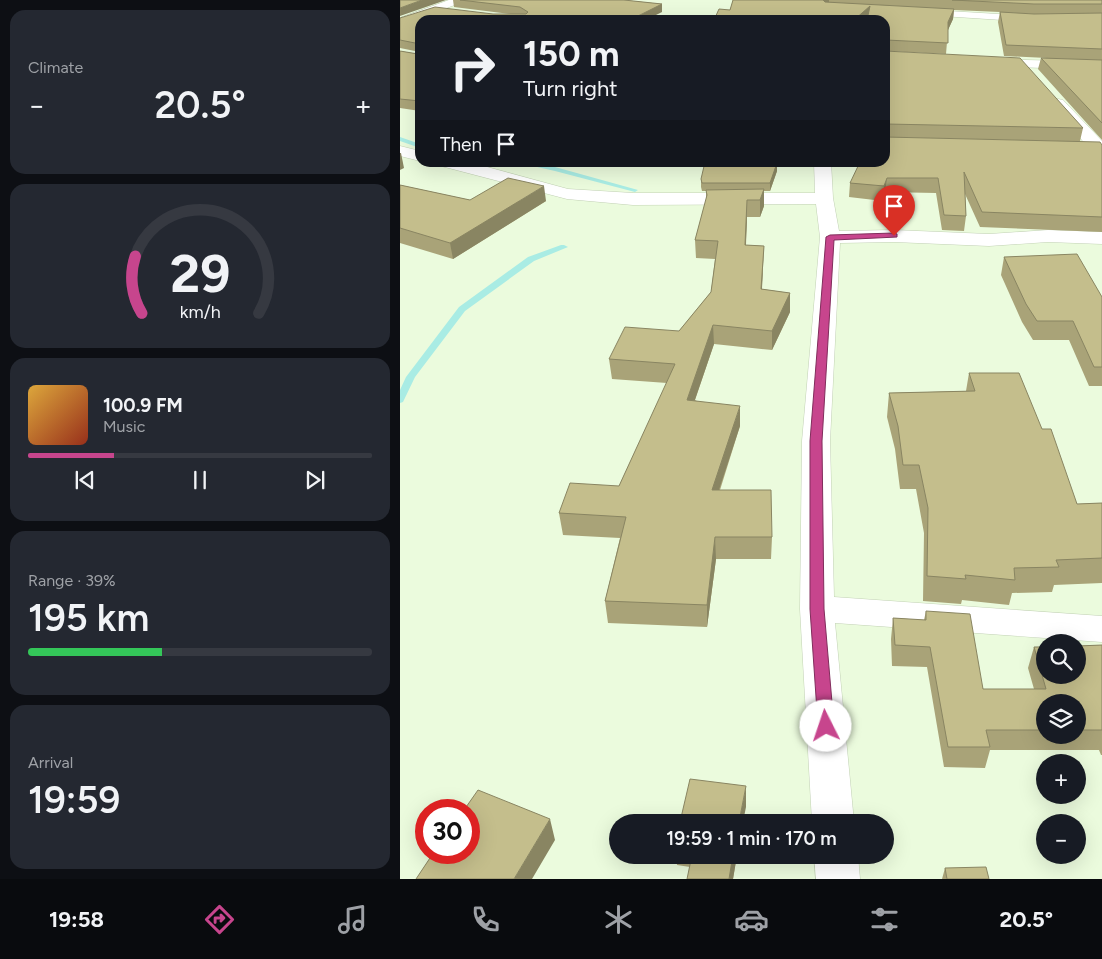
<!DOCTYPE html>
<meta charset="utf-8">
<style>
:root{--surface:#171b24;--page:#242831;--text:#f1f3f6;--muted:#9ea1a6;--line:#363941;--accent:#c7458d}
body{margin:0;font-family:Figtree,sans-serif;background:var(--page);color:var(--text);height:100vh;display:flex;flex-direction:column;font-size:19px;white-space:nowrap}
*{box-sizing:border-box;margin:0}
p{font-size:16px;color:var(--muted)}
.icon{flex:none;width:28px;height:28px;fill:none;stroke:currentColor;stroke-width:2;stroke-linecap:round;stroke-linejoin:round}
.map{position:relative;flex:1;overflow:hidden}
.details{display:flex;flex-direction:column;gap:10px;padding:10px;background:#0d0f14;width:400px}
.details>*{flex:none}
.banner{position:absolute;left:15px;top:15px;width:475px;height:152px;border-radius:15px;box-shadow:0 5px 20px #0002;background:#171b24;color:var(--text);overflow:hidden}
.tools{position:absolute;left:636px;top:634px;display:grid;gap:10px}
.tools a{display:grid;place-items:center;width:50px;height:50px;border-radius:50%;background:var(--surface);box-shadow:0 5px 20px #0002;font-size:25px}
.speed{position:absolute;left:15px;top:799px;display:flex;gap:10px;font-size:25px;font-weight:700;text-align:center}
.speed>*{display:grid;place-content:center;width:65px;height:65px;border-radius:50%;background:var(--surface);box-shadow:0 5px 20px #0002;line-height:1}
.speed .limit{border:8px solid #d22;background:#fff;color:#111}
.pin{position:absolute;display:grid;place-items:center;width:42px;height:42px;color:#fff;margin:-51px -21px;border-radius:50% 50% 50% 0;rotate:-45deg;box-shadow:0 0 5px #0007}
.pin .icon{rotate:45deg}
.me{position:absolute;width:55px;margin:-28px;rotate:356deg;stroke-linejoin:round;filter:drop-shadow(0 0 4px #0008)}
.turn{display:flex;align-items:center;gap:18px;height:105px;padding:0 25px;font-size:22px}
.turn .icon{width:65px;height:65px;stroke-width:2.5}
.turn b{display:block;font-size:35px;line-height:42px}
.then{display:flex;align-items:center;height:48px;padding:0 25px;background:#0003;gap:10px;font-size:19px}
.big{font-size:38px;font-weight:600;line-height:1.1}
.details .card{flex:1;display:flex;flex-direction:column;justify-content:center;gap:8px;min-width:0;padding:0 18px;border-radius:15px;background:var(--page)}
.details .dial{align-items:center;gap:0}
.dial svg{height:130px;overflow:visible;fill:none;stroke:var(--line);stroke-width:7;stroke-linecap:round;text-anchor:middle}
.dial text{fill:var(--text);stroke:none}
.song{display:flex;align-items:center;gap:15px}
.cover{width:60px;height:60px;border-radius:8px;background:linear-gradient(135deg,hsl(40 70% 55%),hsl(10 70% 35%))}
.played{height:5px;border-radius:2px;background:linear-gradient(90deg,var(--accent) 25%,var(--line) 25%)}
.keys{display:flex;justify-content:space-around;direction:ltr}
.heat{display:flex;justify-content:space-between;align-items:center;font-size:28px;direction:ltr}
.charge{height:8px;border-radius:4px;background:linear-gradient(90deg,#34c759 39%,var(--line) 0)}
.trip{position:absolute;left:209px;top:814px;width:285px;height:50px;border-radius:25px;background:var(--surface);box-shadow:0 5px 20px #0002;font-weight:600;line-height:50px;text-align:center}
.menu{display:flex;height:80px;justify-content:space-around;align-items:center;background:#090b0e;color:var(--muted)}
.menu .icon{width:35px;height:35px}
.menu .active{color:var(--accent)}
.menu b{font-size:22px;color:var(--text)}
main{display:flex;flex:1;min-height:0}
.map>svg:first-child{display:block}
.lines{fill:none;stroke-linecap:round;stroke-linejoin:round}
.stream{fill:#a9ece4;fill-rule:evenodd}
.minor-casing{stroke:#c2d1b5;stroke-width:1}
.minor{fill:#fff;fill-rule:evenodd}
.wall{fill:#a9a378;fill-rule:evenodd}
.shaded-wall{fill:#898562}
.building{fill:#c4be8c;stroke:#898562}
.route{fill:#c7458d;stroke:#812d5c}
</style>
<main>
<section class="details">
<div class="card"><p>Climate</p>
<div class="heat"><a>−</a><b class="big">20.5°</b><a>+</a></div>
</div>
<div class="card dial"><svg viewBox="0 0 100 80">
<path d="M14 69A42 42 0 1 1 86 69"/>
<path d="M14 69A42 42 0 0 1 10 34" stroke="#c7458d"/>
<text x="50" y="56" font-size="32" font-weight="700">29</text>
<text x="50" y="72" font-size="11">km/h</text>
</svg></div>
<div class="card">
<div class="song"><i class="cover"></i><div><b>100.9 FM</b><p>Music</p></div></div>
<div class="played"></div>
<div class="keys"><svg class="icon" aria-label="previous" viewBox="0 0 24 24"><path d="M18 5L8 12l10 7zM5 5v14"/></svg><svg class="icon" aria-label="pause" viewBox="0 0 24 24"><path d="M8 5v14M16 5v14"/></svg><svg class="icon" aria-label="next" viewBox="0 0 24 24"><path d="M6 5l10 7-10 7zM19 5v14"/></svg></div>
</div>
<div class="card"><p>Range · 39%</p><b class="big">195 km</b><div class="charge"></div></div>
<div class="card"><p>Arrival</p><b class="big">19:59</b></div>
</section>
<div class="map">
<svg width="702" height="879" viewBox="0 0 702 879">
<rect width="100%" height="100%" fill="#ebfbdd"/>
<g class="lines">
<path class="stream" d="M0,137L20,144V148L0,141Z
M115,162H130L155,167L238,190L235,192L155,171Z
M161,245H164L168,247L134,261L65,311L15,377L3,402L0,403V390L6,377L59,307L128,257Z"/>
<g class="minor-casing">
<path id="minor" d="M49,0H64L63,2L0,25V18Z
M515,9L632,16L702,15V21L632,22L511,14L509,12L511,10Z
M589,59L702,62V70L584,66L582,63L584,60Z
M658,99L663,100L702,141V152L687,146L653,106L651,103L653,100Z
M0,146L20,151V161L0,156Z
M39,162H69L168,189L233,193H415L414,162H431L433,198L439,231L494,230L589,234L648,230L702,232V244L648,242L589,246L494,242L440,243L430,441L434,597L702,616V642L435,623L454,822H412L400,609L402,441L420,237L416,204L233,205L167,199L41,166Z
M414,855H458L460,879H416Z"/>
</g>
<use href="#minor" class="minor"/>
</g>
<path class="wall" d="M53,0H224L262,4V12L20,20V111L0,108V51L18,54L20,52L0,48V18L93,14H111L54,7Z
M333,0H702V140L638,69L641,58H647L604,56L598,22L600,12L554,10L553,19L548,30L546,54L485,51L467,18L465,20H314L330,10Z
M485,51L683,128L680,141L702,145V232L580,227L565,194L566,216L564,231L542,230L536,193L485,192L483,201L449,197L450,183L485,162Z
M377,163V171L370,191H364V206L360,217H347L346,245L364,246L362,289L390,293V312L372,350L314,344L295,400L340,426L320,490L372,537L371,559H316L307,627L208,623L205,601L220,538L163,535L159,513L219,486L267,383L212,379L209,359L279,331L311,292L315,259L296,258L295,240L306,200V191H302L301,187V179Z
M0,185L70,200L146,201L53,259L0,243Z
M604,257L702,297V386H689L669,340H633L622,322L601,275Z
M569,373L642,429L677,504L702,503V583L654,585L652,592L612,593L609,605L562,600L561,604L523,601L524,533L516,489H500L495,449L487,417L489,393L566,391Z
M526,611L583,689H634L628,668L634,647L702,645V755H701L699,750H590L585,768L544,767L527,667L492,666L491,639L493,618L524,620ZM645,702H678V735H645Z
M276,855H337L333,879L290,867L277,865Z
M545,868L589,879H542Z"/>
<path class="shaded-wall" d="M22,0H46L0,16V8Z
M421,0H429V3L424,5Z
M262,4V12L246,20H230Z
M470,6L469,16L465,20H454Z
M554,9L553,19L547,32L548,22Z
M0,153H1L4,168L0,170Z
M377,163V171L370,191V183Z
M487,178L485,192L483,201L484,186Z
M144,186L146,201L53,259L50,243Z
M364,189V206L360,217V200Z
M347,200V217L345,263V245Z
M364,246L363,264L361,308V289Z
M390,293V312L372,350V331Z
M313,325L314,344L288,420L287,400Z
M340,406V426L312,511V490Z
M315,537L316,559L307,627V605Z
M346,786V807L343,822H339Z
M150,819L155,840L132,879H114Z
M333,855H337L333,879H329Z"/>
<path class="building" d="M0,0H22L0,8Z
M60,0H224L262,4L230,20H20V44L0,40V18L35,7L93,14H126L128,12L120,7Z
M333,0H423L425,2L554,9L548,22V43L486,40L485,41V20H467L470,6L454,20H314L319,9L330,10Z
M552,0H702V4H634Z
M600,12L634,14L702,13V49L606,45Z
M0,51L18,54L20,52V101L0,99Z
M485,51L620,58L683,128L486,124L485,125Z
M641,58L702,60V123Z
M485,137L700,142L702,145V217L582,212L564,172L566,216L544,215L538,178H487L484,186L450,183L460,162H485Z
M305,162H366L377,163L370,183H302L301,179Z
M108,178L144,186L50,243L0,228V185L70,200Z
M364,189L360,200H347L345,245L364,246L361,289L390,293L372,331L313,325L287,400L340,406L312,490H371L372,537H315L307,605L205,601L226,517L159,513L170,483L219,486L275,364L209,359L225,327L279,331L311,292L318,241L295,240L307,195L306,190Z
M677,254L702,297V367H694L673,321H637L626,304L604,257Z
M569,373H619L642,429H651L677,504L702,503V558L656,560L659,567L614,568L615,580L565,575L566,579L527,576L528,508L519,465H503L498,426L489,393L575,391Z
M526,611L570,614L583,689H646L634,647H645V675H678V646L702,645V730H678V702H645V730H586L590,747H548L530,647L495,645L493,618L526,620Z
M290,779L346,786L339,822H280Z
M78,790L150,819L114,879H16L34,852H69V810H64Z
M292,855H333L329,879H287Z
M586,867L589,879H547L545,868Z"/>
<path class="route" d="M494,233L497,234V237L434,240L422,441L424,609L434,726L431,730L426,732L420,730L418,726L410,609V441L426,237L430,235Z"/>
</svg>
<div class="tools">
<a><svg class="icon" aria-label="search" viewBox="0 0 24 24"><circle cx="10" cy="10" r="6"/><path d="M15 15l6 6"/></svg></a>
<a><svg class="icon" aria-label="layers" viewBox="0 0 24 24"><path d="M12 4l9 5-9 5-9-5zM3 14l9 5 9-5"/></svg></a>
<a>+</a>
<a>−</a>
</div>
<div class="speed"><div class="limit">30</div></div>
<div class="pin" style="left:494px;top:236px;background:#d93025"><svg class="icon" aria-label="arrive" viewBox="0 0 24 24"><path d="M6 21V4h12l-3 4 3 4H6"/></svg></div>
<svg class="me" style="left:426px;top:726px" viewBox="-20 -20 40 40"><circle r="19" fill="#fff"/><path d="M0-13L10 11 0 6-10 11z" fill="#c7458d"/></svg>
<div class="trip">19:59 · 1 min · 170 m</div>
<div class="banner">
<div class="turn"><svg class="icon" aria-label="right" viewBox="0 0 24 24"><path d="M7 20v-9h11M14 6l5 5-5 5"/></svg><div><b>150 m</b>Turn right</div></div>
<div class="then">Then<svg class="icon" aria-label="arrive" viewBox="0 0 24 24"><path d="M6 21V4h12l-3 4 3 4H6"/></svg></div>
</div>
</div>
</main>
<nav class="menu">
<b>19:58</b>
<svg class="icon active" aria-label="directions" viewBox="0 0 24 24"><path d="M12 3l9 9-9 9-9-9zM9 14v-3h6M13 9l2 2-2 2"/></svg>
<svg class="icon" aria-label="music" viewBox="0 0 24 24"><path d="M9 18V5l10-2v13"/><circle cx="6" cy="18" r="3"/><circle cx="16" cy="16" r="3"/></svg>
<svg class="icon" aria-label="phone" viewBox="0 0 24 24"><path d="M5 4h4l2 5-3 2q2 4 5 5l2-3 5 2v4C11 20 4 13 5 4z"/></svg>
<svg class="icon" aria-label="climate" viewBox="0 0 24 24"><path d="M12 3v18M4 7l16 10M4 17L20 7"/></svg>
<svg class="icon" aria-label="car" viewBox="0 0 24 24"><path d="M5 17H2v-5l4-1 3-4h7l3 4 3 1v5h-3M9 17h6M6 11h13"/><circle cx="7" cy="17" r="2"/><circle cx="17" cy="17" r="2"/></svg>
<svg class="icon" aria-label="filters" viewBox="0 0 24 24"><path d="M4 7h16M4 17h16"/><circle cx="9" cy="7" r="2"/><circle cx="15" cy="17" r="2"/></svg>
<b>20.5°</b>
</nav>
